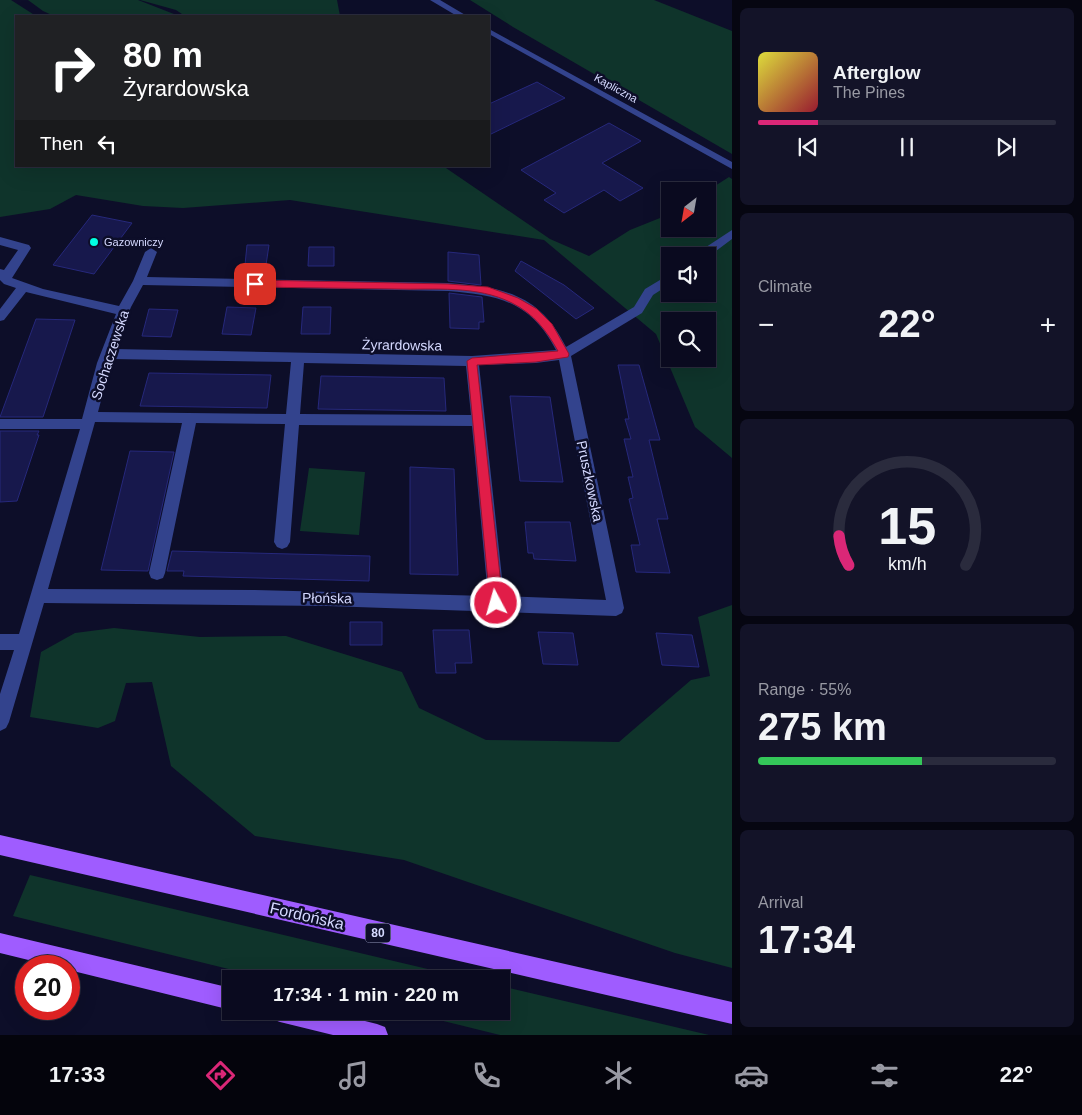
<!DOCTYPE html>
<meta charset="utf-8">
<style>
:root{--surface:#0a0a1f;--page:#131328;--text:#f1f3f6;--muted:#999aa4;--line:#2a2b3d;--accent:#db2777}
body{margin:0;font-family:Helvetica,sans-serif;background:var(--page);color:var(--text);height:100vh;display:flex;flex-direction:column;font-size:19px;white-space:nowrap}
*{box-sizing:border-box;margin:0}
p{font-size:16px;color:var(--muted)}
.icon{flex:none;width:28px;height:28px;fill:none;stroke:currentColor;stroke-width:2;stroke-linecap:round;stroke-linejoin:round}
.map{position:relative;flex:1;overflow:hidden}
.sheet{display:flex;flex-direction:column;gap:8px;padding:8px;background:#060611;width:350px}
.sheet>*{flex:none}
.top-card{position:absolute;left:15px;top:15px;width:475px;height:152px;border-radius:0px;box-shadow:0 5px 20px #0002,0 0 0 1px var(--line);background:#202124;color:#fff;overflow:hidden}
.needle{width:32px;rotate:211deg}
.fabs{position:absolute;left:661px;top:182px;display:grid;gap:10px}
.fabs a{display:grid;place-items:center;width:55px;height:55px;border-radius:0px;background:var(--surface);box-shadow:0 5px 20px #0002,0 0 0 1px var(--line);font-size:25px}
.speed{position:absolute;left:15px;top:955px;display:flex;gap:10px;font-size:25px;font-weight:700;text-align:center}
.speed>*{display:grid;place-content:center;width:65px;height:65px;border-radius:50%;background:var(--surface);box-shadow:0 5px 20px #0002,0 0 0 1px var(--line);line-height:1}
.speed .limit{border:8px solid #d22;background:#fff;color:#111}
.pin{position:absolute;display:grid;place-items:center;width:42px;height:42px;color:#fff;margin:-21px;border-radius:10px;box-shadow:0 2px 8px #0006}
.me{position:absolute;width:55px;margin:-28px;rotate:354deg;stroke-linejoin:round;filter:drop-shadow(0 0 4px #0008)}
.turn{display:flex;align-items:center;gap:18px;height:105px;padding:0 25px;font-size:22px}
.turn .icon{width:65px;height:65px;stroke-width:2.5}
.turn b{display:block;font-size:35px;line-height:42px}
.then{display:flex;align-items:center;height:48px;padding:0 25px;background:#0003;gap:10px;font-size:19px}
.big{font-size:38px;font-weight:800;line-height:1.1}
.sheet .card{flex:1;display:flex;flex-direction:column;justify-content:center;gap:8px;min-width:0;padding:0 18px;border-radius:8px;background:var(--page)}
.sheet .dial{align-items:center;gap:0}
.dial svg{height:130px;overflow:visible;fill:none;stroke:var(--line);stroke-width:7;stroke-linecap:round;text-anchor:middle}
.dial text{fill:var(--text);stroke:none}
.song{display:flex;align-items:center;gap:15px}
.cover{width:60px;height:60px;border-radius:8px;background:linear-gradient(135deg,hsl(60 70% 55%),hsl(350 70% 35%))}
.played{height:5px;border-radius:2px;background:linear-gradient(90deg,var(--accent) 20%,var(--line) 20%)}
.keys{display:flex;justify-content:space-around;direction:ltr}
.heat{display:flex;justify-content:space-between;align-items:center;font-size:28px;direction:ltr}
.charge{height:8px;border-radius:4px;background:linear-gradient(90deg,#34c759 55%,var(--line) 0)}
.trip{position:absolute;left:222px;top:970px;width:288px;height:50px;border-radius:0px;background:var(--surface);box-shadow:0 5px 20px #0002,0 0 0 1px var(--line);font-weight:800;line-height:50px;text-align:center}
.menu{display:flex;height:80px;justify-content:space-around;align-items:center;background:#04040c;color:var(--muted)}
.menu .icon{width:35px;height:35px}
.menu .active{color:var(--accent)}
.menu b{font-size:22px;color:var(--text)}
main{display:flex;flex:1;min-height:0}
.map>svg:first-child{display:block}
.green{fill:#0f342b;fill-rule:evenodd}
.building{fill:#17184c;stroke:#26287b}
.lines{fill:none;stroke-linecap:round;stroke-linejoin:round}
.minor{fill:#33438d;fill-rule:evenodd}
.major{fill:#9f5cff;fill-rule:evenodd}
.route{fill:#e11d48;stroke:#92132f}
.poi-dot{fill:#01ffe2;stroke:#0d0e29;stroke-width:2}
.labels{text-anchor:middle;dominant-baseline:central;stroke-width:5;stroke-linejoin:round;paint-order:stroke}
.far-street-label{font-size:11px;fill:#d5d9ff;stroke:#0d0e29}
.far-poi-label{font-size:11px;fill:#d5d9ff;stroke:#0d0e29;text-anchor:start}
.shield{fill:#0d0e29;stroke:#999cbf;stroke-width:1}
.shield-label{font-size:12px;font-weight:bold;fill:#d5d9ff}
.street-label{font-size:14px;fill:#d5d9ff;stroke:#0d0e29}
.near-street-label{font-size:16px;fill:#d5d9ff;stroke:#0d0e29}
</style>
<main>
<div class="map">
<svg width="732" height="1035" viewBox="0 0 732 1035">
<rect width="100%" height="100%" fill="#0d0e29"/>
<path class="green" d="M0,0H11L36,16H16V166H443L550,239L589,256L630,230L670,214V229H708L707,191L729,177L732,179V458L695,427L656,334L544,240L290,200L183,208L143,206L76,195L50,209L0,217ZM670,256H708V294H670ZM670,321H708V359H670Z
M28,0H138L179,16H54L43,11Z
M140,0H337L340,16H185L176,10Z
M470,0H654L732,31V154L513,27Z
M309,468L365,472L359,535L300,531Z
M732,605V968L675,953L404,860L255,836L171,766L152,682L126,683L115,721L98,728L30,717L41,652L75,633L114,628L200,637L286,636L402,672L419,708L486,740L619,742L691,680L710,676L698,617Z
M30,875L470,979H269L13,916Z
M501,986L709,1035H500L403,1011H501Z"/>
<path class="building" d="M537,82L565,98L489,135V104Z
M609,123L641,141L602,163L643,188L620,201L604,190L564,213L544,200L556,193L521,170Z
M92,215L132,223L94,274L53,265Z
M247,245H269L266,265H245Z
M309,247H334V266H308Z
M448,252L479,255L481,285L448,281Z
M521,261L564,285L594,308L576,319L515,271Z
M449,293L482,297L484,322H479V329L450,328Z
M227,307L256,308L251,335L222,334Z
M303,307H331L330,334H301Z
M149,309L178,310L171,337L142,336Z
M36,319L75,320L43,417H0Z
M618,365H639L660,440H649L668,519H657L670,573L636,572L631,545H640L629,499L633,498L628,477H633L624,439H631L625,419H629Z
M149,373L271,375L267,408L140,406Z
M321,376L444,378L446,411L318,409Z
M510,396L550,397L563,482L520,481Z
M0,431H39L37,435H39L17,501L0,502Z
M130,451L174,452L148,571L101,570Z
M410,467L454,469L458,575L410,574Z
M525,522H570L576,561L534,559L533,553H528Z
M172,551L370,556L369,581L183,576L184,571H167Z
M350,622H382V645H350Z
M433,630H469L472,663H455L456,673H436Z
M538,632L573,633L578,665L543,664Z
M656,633L692,635L699,667L662,665Z"/>
<g class="lines">
<path class="minor" d="M430,0H440L467,16H457Z
M489,29L732,162V169L489,34Z
M732,230V239L708,257L695,256L697,253Z
M0,237L29,245L31,248L12,278L43,289L119,306L133,281L145,252L151,248L157,252L147,277L448,283C503,287 540,294 566,347L634,307L645,289L670,274V284L653,295L642,313L571,356L624,608L622,613L616,616L327,606L44,603L9,722L6,728L0,731V694L14,650H0V634H19L80,429H0V419H82L97,363L116,314L26,292L4,320L0,321V309L16,288L4,284L0,280V269L4,270L18,250L0,245ZM143,285L448,291C499,295 531,302 556,350L472,356L114,349L131,307ZM112,359L291,362L286,414L98,412ZM559,360L606,600L504,596L479,365L536,363ZM304,363L466,366L471,415L300,414ZM95,422L182,423L149,573L151,578L157,580L163,578L165,573L196,423L285,424L274,542L277,547L282,549L287,547L290,542L299,425L472,426L488,596L255,590L48,589Z"/>
<path class="major" d="M0,835L732,1002V1024L0,855Z
M0,933L231,988V1010L69,970V966H53L0,953Z
M269,1011H325L377,1024L385,1027L388,1035H333L280,1022L272,1019Z"/>
</g>
<path class="route" d="M255,280L448,284L488,287L518,298L537,309L552,324L569,354L568,357L536,362L477,365L503,603L501,607L496,609L492,607L490,603L467,361L472,358L558,351C546,330 534,314 512,303C477,285 434,290 396,289C349,288 302,288 255,287L251,284Z"/>
<circle class="poi-dot" cx="94" cy="242" r="5"/>
<g class="labels">
<g class="far-street-label">
<text transform="translate(616 88) rotate(29)">Kapliczna</text>
</g>
<g class="far-poi-label">
<text x="104" y="242">Gazowniczy</text>
</g>
<rect class="shield" x="365.5" y="923.5" width="25" height="19" rx="4"/>
<g class="shield-label">
<text x="378" y="933">80</text>
</g>
<g class="street-label">
<text transform="translate(402 345) rotate(1)">Żyrardowska</text>
<text transform="translate(110 355) rotate(-72)">Sochaczewska</text>
<text transform="translate(590 481) rotate(78)">Pruszkowska</text>
<text transform="translate(327 598) rotate(1)">Płońska</text>
</g>
<g class="near-street-label">
<text transform="translate(307 916) rotate(13)">Fordońska</text>
</g>
</g>
</svg>
<div class="fabs">
<a><svg class="needle" viewBox="-14 -14 28 28"><path d="M0-13l5 13h-10z" fill="#e53935"/><path d="M0 13l5-13h-10z" fill="#999aa4"/></svg></a>
<a><svg class="icon" aria-label="sound" viewBox="0 0 24 24"><path d="M4 9h4l5-4v14l-5-4H4zM17 9q2 3 0 6"/></svg></a>
<a><svg class="icon" aria-label="search" viewBox="0 0 24 24"><circle cx="10" cy="10" r="6"/><path d="M15 15l6 6"/></svg></a>
</div>
<div class="speed"><div class="limit">20</div></div>
<div class="pin" style="left:255px;top:284px;background:#d93025"><svg class="icon" aria-label="arrive" viewBox="0 0 24 24"><path d="M6 21V4h12l-3 4 3 4H6"/></svg></div>
<svg class="me" style="left:496px;top:603px" viewBox="-20 -20 40 40"><circle r="17" fill="#e11d48" stroke="#fff" stroke-width="3"/><path d="M0-11L8 9 0 5-8 9z" fill="#fff"/></svg>
<div class="trip">17:34 · 1 min · 220 m</div>
<div class="top-card">
<div class="turn"><svg class="icon" aria-label="right" viewBox="0 0 24 24"><path d="M7 20v-9h11M14 6l5 5-5 5"/></svg><div><b>80 m</b>Żyrardowska</div></div>
<div class="then">Then<svg class="icon" aria-label="left" viewBox="0 0 24 24"><path d="M17 20v-9H6M10 6l-5 5 5 5"/></svg></div>
</div>
</div>
<section class="sheet">
<div class="card">
<div class="song"><i class="cover"></i><div><b>Afterglow</b><p>The Pines</p></div></div>
<div class="played"></div>
<div class="keys"><svg class="icon" aria-label="previous" viewBox="0 0 24 24"><path d="M18 5L8 12l10 7zM5 5v14"/></svg><svg class="icon" aria-label="pause" viewBox="0 0 24 24"><path d="M8 5v14M16 5v14"/></svg><svg class="icon" aria-label="next" viewBox="0 0 24 24"><path d="M6 5l10 7-10 7zM19 5v14"/></svg></div>
</div>
<div class="card"><p>Climate</p>
<div class="heat"><a>−</a><b class="big">22°</b><a>+</a></div>
</div>
<div class="card dial"><svg viewBox="0 0 100 80">
<path d="M14 69A42 42 0 1 1 86 69"/>
<path d="M14 69A42 42 0 0 1 8 51" stroke="#db2777"/>
<text x="50" y="56" font-size="32" font-weight="700">15</text>
<text x="50" y="72" font-size="11">km/h</text>
</svg></div>
<div class="card"><p>Range · 55%</p><b class="big">275 km</b><div class="charge"></div></div>
<div class="card"><p>Arrival</p><b class="big">17:34</b></div>
</section>
</main>
<nav class="menu">
<b>17:33</b>
<svg class="icon active" aria-label="directions" viewBox="0 0 24 24"><path d="M12 3l9 9-9 9-9-9zM9 14v-3h6M13 9l2 2-2 2"/></svg>
<svg class="icon" aria-label="music" viewBox="0 0 24 24"><path d="M9 18V5l10-2v13"/><circle cx="6" cy="18" r="3"/><circle cx="16" cy="16" r="3"/></svg>
<svg class="icon" aria-label="phone" viewBox="0 0 24 24"><path d="M5 4h4l2 5-3 2q2 4 5 5l2-3 5 2v4C11 20 4 13 5 4z"/></svg>
<svg class="icon" aria-label="climate" viewBox="0 0 24 24"><path d="M12 3v18M4 7l16 10M4 17L20 7"/></svg>
<svg class="icon" aria-label="car" viewBox="0 0 24 24"><path d="M5 17H2v-5l4-1 3-4h7l3 4 3 1v5h-3M9 17h6M6 11h13"/><circle cx="7" cy="17" r="2"/><circle cx="17" cy="17" r="2"/></svg>
<svg class="icon" aria-label="filters" viewBox="0 0 24 24"><path d="M4 7h16M4 17h16"/><circle cx="9" cy="7" r="2"/><circle cx="15" cy="17" r="2"/></svg>
<b>22°</b>
</nav>
